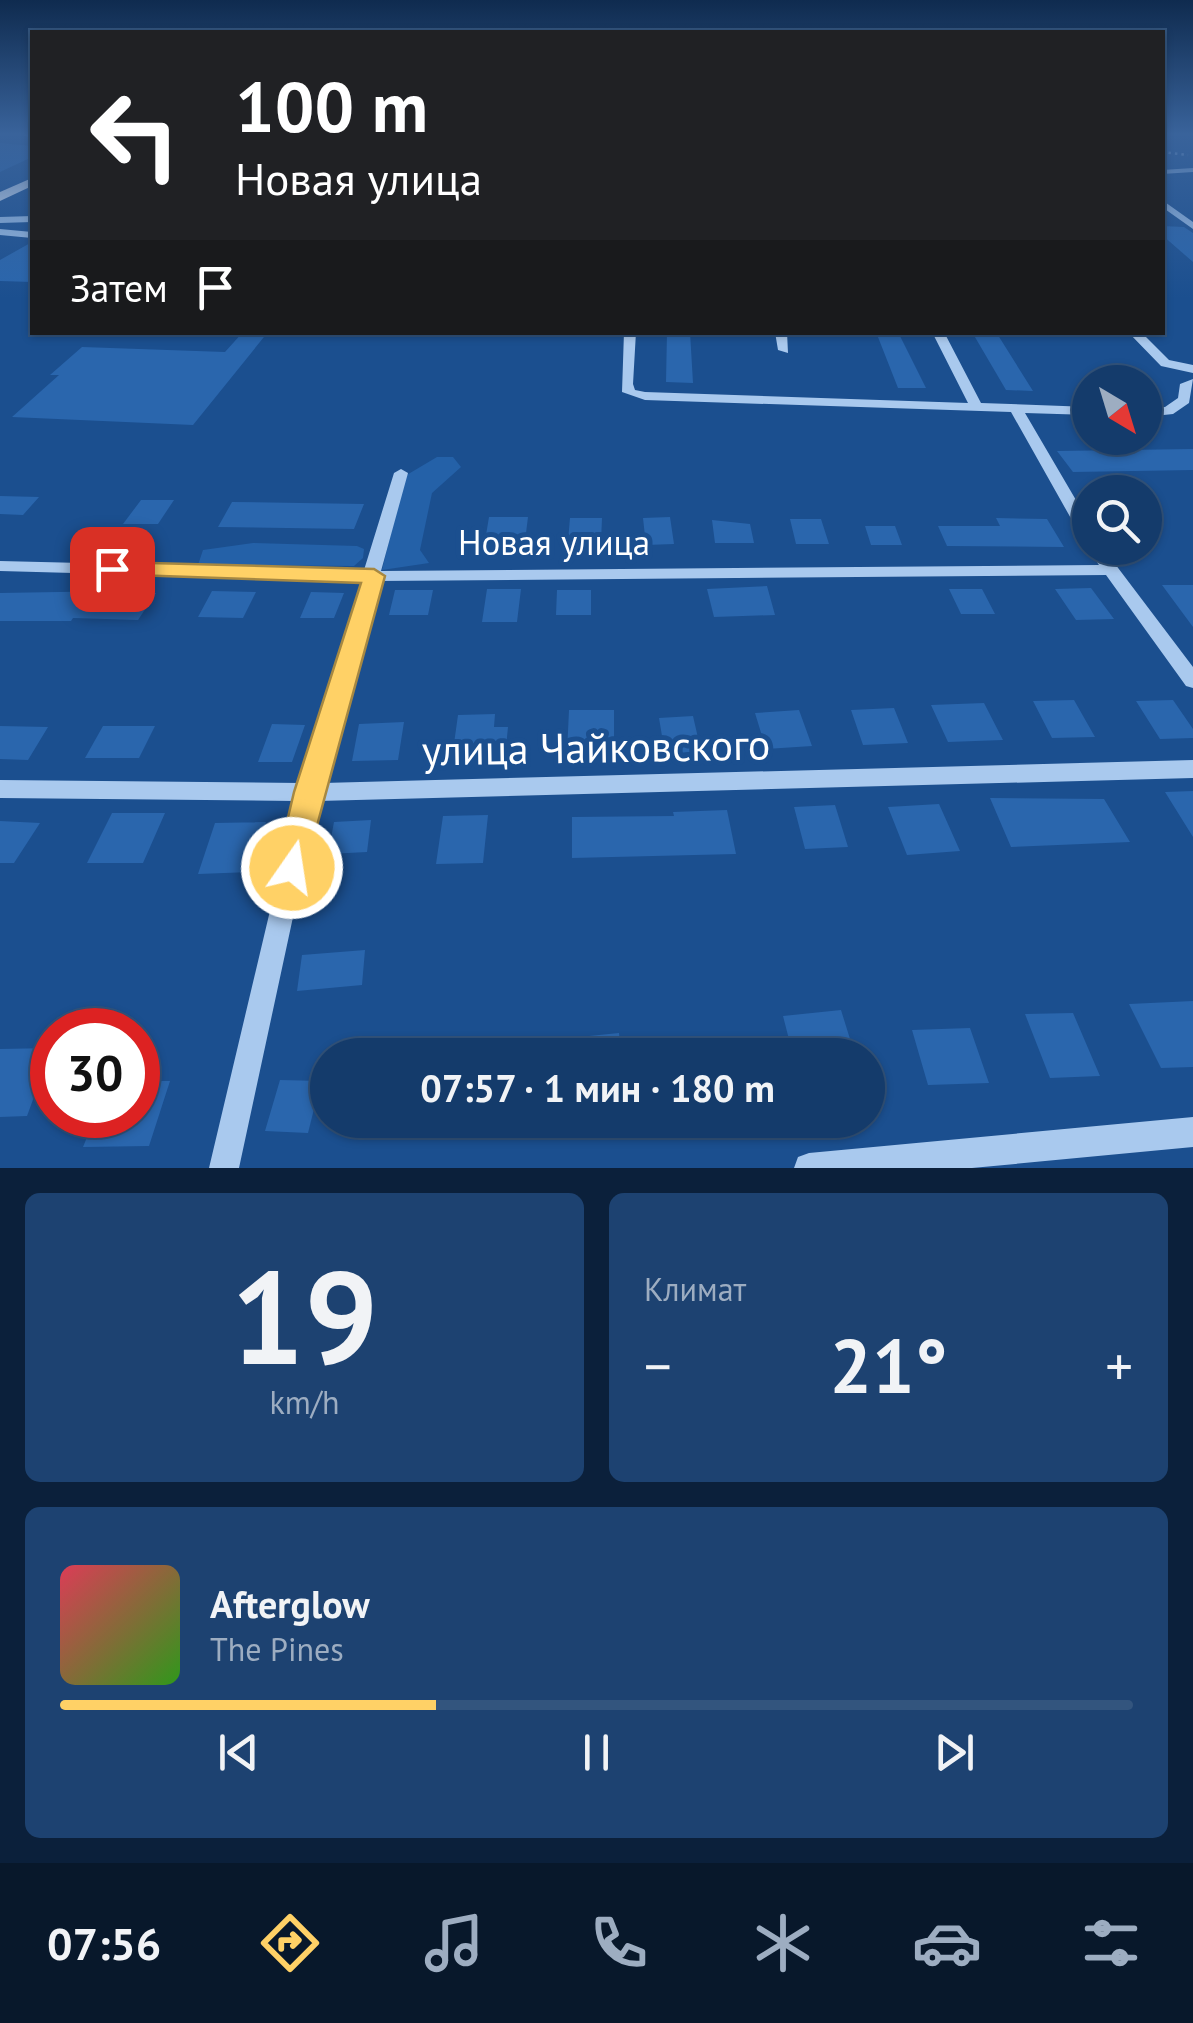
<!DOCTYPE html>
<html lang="ru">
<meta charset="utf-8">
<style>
:root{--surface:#143b6b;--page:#1d4271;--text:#f1f3f6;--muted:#9dadc1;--line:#33557e;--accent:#ffd166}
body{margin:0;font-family:"PT Sans",sans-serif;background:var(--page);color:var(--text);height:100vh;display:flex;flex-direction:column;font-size:38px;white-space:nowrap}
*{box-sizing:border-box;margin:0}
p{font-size:32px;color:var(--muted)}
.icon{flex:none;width:55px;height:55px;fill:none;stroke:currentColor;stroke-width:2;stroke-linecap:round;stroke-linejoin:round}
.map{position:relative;height:1168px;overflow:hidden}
.drawer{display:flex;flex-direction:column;gap:25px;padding:25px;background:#0b203b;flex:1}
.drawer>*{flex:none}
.hud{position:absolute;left:30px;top:30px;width:1135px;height:305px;border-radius:0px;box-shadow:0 2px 8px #0004,0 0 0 2px var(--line);background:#202124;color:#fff;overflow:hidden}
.needle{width:65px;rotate:142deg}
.tools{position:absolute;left:1072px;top:365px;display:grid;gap:20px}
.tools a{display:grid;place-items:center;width:90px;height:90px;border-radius:50%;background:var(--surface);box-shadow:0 2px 8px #0004,0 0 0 2px var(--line);font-size:50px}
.speed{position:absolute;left:30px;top:1008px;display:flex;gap:20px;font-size:50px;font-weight:700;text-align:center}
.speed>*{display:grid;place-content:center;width:130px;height:130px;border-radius:50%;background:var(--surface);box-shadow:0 2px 8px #0004,0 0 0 2px var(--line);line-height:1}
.speed .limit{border:15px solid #d22;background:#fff;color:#111}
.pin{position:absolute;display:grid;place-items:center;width:85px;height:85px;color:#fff;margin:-42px;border-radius:20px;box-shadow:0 5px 15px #0006}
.me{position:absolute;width:110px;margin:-55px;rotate:13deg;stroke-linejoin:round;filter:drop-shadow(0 0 8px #0008)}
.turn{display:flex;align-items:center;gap:35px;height:210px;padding:0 40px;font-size:45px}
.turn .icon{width:130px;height:130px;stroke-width:2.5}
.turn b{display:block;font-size:70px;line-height:85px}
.then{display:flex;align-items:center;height:95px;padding:0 40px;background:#0003;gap:20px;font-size:38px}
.big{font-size:75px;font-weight:800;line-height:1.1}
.drawer .card{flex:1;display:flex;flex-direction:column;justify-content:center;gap:15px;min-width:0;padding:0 35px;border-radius:15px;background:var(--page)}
.drawer .dial{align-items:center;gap:0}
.dial b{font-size:130px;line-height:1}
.song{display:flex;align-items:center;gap:30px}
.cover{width:120px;height:120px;border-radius:15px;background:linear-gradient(135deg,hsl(350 70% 55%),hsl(110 70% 35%))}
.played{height:10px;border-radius:5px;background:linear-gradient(90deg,var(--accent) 35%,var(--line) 35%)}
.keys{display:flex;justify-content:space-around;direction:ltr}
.heat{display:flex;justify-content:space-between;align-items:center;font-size:55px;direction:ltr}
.drawer .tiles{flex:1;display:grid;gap:25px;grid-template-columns:1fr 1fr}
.card:last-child{grid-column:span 2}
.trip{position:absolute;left:310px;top:1038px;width:575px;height:100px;border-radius:50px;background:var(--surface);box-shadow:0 2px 8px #0004,0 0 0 2px var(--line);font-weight:800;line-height:100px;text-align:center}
.tab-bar{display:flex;height:160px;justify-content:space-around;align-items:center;background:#08182b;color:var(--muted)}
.tab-bar .icon{width:70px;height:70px}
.tab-bar .current{color:var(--accent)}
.tab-bar b{font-size:45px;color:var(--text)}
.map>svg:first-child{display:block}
.green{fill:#2461a8}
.building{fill:#2a66ad}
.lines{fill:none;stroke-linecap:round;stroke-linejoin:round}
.path{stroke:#a9c9ee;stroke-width:2.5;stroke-dasharray:2.5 4;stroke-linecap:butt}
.minor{fill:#a9c9ee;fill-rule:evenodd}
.major{fill:#f0f6ff;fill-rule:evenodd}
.route{fill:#ffd166;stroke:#a68842;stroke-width:2.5}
.labels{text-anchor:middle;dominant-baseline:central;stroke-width:10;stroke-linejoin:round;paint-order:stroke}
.street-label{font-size:35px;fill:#fff;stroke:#1b4f8f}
.near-street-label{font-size:42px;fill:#fff;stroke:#1b4f8f}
</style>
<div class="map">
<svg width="1193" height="1168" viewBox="0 0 1193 1168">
<rect width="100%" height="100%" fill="#1b4f8f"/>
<path class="green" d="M437,457H453L461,467L432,493L420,550L429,563L382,570L405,476Z
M253,543L357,546L364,549L363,558L354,566L198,565L203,550Z"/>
<path class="building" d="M0,143L32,146V157L0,172Z
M1162,226L1184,227L1193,233V262L1162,235Z
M32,242V282L0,281V260Z
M243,332H268L193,425L12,417L59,375H50L82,347L225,352Z
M667,332H690L693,383L666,382Z
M876,332H898L926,388H898Z
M972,332H996L1033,391L1006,390Z
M1193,449V470L1073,472L1057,451Z
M0,496L39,497L23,515L0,514Z
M141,500H174L158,524H123Z
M232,502L364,504L354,529L218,527Z
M489,517H528L525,541H485Z
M670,517L674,544L646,545L643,518Z
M570,518H602L601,542L568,541Z
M996,518L1047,519L1064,547L947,546L938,526H1000Z
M790,519H821L829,544H796Z
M712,520L750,524L754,543H715Z
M865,526H895L902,545H871Z
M1162,585H1193V627Z
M767,586L775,615L714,617L707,589Z
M1091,588L1114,619L1076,620L1055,589Z
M487,589H521L517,622H482Z
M949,589H982L995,614H961Z
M395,590H433L428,615H389Z
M557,590H591V615H556Z
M118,591L156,593L138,620L73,618L71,621H0V593Z
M212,591L256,592L243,618L198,617Z
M311,592L344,593L334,618H300Z
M1074,700L1095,737L1052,738L1033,701Z
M1173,700L1193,729V738L1160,739L1136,701Z
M984,703L1003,740L948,742L931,705Z
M894,708L908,743L863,745L851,710Z
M569,710H614V753H567Z
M799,710L812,746L766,749L755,713Z
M495,714L494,727H508L505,757L452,758L458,715Z
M693,716L701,751L665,754L659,718Z
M404,722L398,760L352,761L359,724Z
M272,724L305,725L292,762H258Z
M0,726L48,727L28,760L0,759Z
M103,726H155L139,758H85Z
M1193,791V837L1165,792Z
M990,798L1104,799L1130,842L1011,847Z
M939,804L960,851L907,855L888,807Z
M835,805L848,847L805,849L794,807Z
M727,810L736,854L572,858V817L674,816L673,812Z
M112,813H165L143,863H87Z
M488,815L483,863L436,864L443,816Z
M371,820L367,852L328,854L334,822Z
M0,821L40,823L14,863H0Z
M266,822L251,872L198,874L215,823Z
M365,950L362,985L297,991L302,955Z
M1193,1001V1067L1161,1068L1129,1004Z
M841,1010L855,1055H793L783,1016Z
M1073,1013L1100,1076L1050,1078L1025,1014Z
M970,1028L989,1083L928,1085L912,1030Z
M619,1033L621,1055H530L529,1042Z
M52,1048L27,1116L0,1117V1049Z
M280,1080L321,1081L308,1133L265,1131Z
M138,1081H170L149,1146L83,1147L96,1115H138Z"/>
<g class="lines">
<path class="path" d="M1162,152L1188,155"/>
<path class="minor" d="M24,134H32V137L24,136Z
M1193,168V172L1162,174V170Z
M1162,200L1193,222V229L1162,207Z
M32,216V222L0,223V217Z
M0,229L32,232V238L0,235Z
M624,332H636L633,384L635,390L645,392L968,403L932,332H944L981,403L1090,407V415L1025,413L1090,524V543L1082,538L1011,412L645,400L622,392Z
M775,332H787L788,353L778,350Z
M1128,332H1141L1169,360L1193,365V373L1161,366Z
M1193,379L1189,403L1173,414L1145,417V409L1165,407L1178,398L1180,384Z
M401,469L408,473L381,571L1099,565L1087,548L1090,544V548H1103L1193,667V688L1186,686L1106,575L378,581L323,783L1193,760V778L318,801L239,1168H209L296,801L0,798V780L301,783L361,581L0,571V561L364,570L394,473Z
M1193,1117V1147L972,1168H794L798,1157L809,1153Z"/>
<path class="major" d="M32,178V186L0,201V192Z"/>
</g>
<linearGradient id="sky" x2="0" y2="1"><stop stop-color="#0f2b4f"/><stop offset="0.45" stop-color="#39639b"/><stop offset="1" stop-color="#39639b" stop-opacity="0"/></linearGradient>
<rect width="1193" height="298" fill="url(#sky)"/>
<path class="route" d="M112,562L374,569L385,576L303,877L292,881L281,877L276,868L294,792L361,583L104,574L101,569L104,564Z"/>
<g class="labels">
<g class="street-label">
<text x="554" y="542">Новая улица</text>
</g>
<g class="near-street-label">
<text transform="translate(596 747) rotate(-1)">улица Чайковского</text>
</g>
</g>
</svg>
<div class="tools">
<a><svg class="needle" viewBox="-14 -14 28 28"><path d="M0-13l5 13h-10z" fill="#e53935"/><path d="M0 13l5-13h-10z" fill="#9dadc1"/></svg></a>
<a><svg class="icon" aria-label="search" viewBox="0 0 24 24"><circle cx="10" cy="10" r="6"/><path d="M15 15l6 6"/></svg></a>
</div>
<div class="speed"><div class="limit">30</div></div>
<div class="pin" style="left:112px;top:569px;background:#d93025"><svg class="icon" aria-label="arrive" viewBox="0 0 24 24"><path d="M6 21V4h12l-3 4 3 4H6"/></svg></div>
<svg class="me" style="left:292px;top:868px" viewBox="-20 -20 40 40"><circle r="17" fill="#ffd166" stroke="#fff" stroke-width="3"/><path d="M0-11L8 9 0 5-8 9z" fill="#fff"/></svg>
<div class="trip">07:57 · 1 мин · 180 m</div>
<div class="hud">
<div class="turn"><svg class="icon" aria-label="left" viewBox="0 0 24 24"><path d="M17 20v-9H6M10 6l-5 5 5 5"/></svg><div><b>100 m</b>Новая улица</div></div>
<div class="then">Затем<svg class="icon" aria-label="arrive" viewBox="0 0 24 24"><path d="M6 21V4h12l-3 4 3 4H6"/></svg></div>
</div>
</div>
<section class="drawer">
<div class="tiles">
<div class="card dial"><b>19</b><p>km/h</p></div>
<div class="card"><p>Климат</p>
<div class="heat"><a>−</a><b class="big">21°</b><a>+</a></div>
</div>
<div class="card">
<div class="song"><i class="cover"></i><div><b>Afterglow</b><p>The Pines</p></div></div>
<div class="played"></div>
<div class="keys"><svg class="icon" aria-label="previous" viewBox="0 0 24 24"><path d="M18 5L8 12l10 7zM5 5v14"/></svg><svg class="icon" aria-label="pause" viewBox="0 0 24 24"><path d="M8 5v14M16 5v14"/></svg><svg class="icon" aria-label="next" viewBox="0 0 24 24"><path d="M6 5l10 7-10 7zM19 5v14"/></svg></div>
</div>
</div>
</section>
<nav class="tab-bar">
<b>07:56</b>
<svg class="icon current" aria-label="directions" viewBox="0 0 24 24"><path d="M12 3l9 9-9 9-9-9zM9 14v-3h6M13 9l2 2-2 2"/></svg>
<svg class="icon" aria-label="music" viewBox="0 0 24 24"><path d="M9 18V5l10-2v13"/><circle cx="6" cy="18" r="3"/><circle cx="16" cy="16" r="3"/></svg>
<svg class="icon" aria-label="phone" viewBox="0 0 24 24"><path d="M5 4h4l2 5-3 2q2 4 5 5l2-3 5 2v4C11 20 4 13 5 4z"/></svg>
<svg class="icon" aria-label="climate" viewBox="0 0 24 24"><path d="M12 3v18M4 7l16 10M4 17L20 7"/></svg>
<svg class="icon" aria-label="car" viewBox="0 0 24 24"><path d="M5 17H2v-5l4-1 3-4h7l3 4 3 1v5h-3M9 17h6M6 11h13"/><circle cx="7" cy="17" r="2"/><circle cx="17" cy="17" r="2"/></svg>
<svg class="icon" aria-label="filters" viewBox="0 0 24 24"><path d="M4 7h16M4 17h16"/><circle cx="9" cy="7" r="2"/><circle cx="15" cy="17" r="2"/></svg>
</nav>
